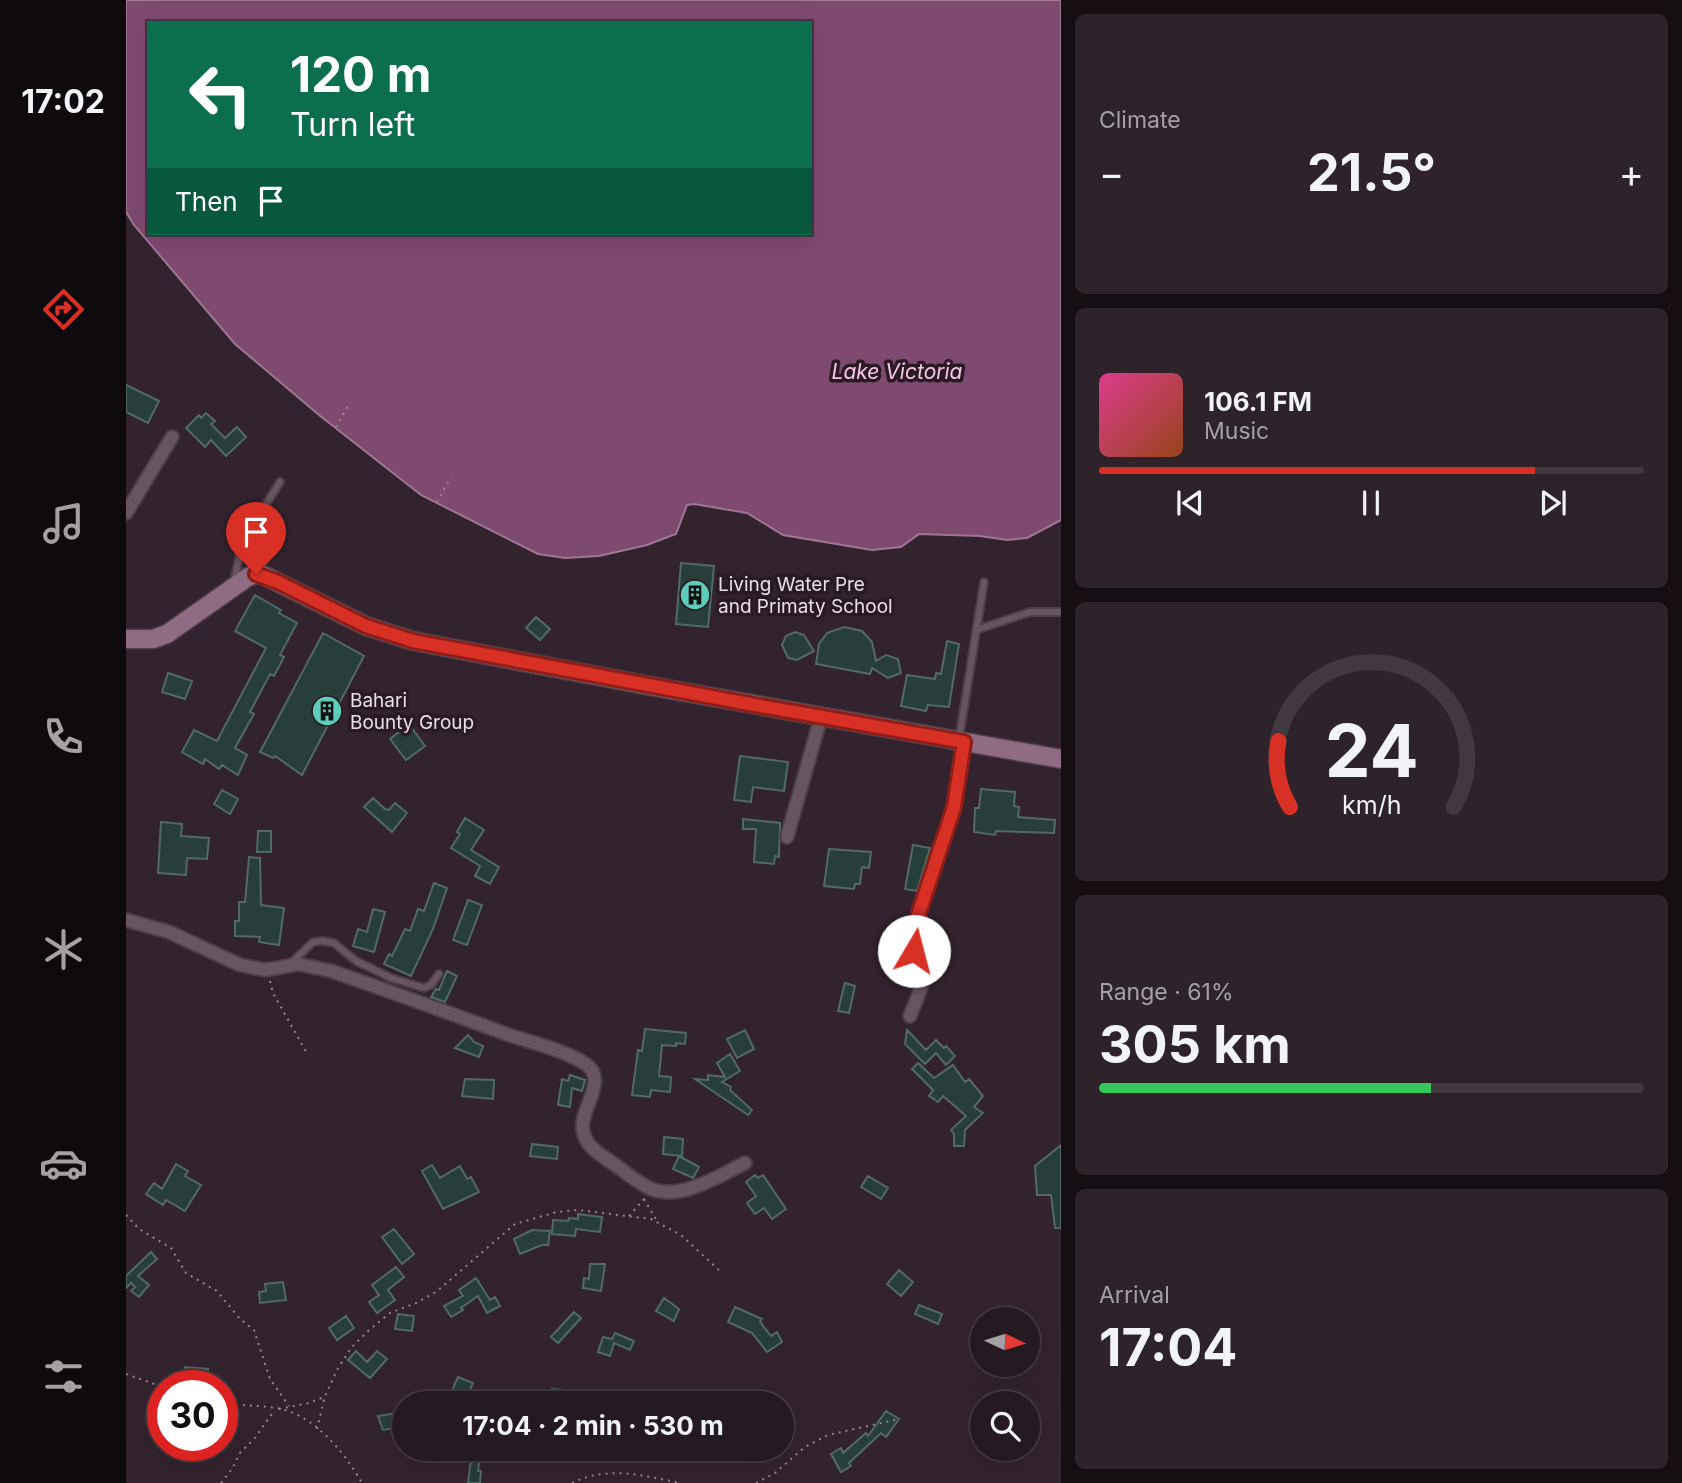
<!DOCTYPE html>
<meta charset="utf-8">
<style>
:root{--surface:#261a22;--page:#2e232a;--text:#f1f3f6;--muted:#a4a1a5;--line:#423840;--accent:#d93025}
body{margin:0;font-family:Inter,sans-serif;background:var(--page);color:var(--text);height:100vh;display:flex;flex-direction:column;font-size:26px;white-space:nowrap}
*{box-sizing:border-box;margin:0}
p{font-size:23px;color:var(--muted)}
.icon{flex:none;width:38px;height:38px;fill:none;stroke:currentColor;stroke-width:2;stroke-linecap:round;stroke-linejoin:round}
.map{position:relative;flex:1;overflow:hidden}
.side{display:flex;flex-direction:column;gap:14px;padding:14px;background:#150e13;width:621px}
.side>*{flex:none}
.banner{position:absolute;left:21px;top:21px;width:665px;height:214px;border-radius:0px;box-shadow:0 7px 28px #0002,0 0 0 2px var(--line);background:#0b6e4f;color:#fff;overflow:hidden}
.needle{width:46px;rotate:94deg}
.controls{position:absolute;left:844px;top:1307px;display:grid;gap:14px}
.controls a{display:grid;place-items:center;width:70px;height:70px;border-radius:50%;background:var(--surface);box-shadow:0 7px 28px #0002,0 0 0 2px var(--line);font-size:35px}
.speed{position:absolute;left:21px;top:1370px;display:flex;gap:14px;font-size:35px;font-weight:700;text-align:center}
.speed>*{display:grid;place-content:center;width:91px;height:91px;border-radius:50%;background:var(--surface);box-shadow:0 7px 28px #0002,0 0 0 2px var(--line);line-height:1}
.speed .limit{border:10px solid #d22;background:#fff;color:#111}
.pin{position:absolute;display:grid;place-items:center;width:60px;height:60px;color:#fff;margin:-72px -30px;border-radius:50% 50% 50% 0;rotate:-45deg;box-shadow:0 0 7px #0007}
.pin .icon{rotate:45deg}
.me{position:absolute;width:77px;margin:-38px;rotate:8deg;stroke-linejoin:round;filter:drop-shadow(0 0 5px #0008)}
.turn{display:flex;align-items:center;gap:24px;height:147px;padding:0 28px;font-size:32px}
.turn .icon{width:91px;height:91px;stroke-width:2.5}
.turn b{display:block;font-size:49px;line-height:60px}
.then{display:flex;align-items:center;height:66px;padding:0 28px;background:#0003;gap:14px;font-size:26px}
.big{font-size:52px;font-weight:700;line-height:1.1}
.side .card{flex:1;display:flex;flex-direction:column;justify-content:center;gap:10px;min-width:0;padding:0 24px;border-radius:10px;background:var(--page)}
.side .dial{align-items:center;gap:0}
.dial svg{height:182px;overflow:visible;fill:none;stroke:var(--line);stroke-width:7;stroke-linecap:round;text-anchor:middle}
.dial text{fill:var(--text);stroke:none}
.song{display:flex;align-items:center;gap:21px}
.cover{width:84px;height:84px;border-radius:10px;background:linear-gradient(135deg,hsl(330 70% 55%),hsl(20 70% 35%))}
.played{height:7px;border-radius:4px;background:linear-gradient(90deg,var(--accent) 80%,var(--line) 80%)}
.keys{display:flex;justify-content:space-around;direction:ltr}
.heat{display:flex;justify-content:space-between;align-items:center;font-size:38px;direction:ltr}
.charge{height:10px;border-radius:5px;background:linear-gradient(90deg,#34c759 61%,var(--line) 0)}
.trip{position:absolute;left:266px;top:1391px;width:402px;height:70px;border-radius:35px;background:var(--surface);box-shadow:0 7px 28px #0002,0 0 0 2px var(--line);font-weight:700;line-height:70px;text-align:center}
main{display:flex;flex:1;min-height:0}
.dock{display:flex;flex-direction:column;width:126px;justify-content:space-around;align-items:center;background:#0f0a0e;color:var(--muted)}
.dock .icon{width:49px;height:49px}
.dock .current{color:var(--accent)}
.dock b{font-size:32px;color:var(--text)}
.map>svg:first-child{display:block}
.water{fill:#7f4a70;stroke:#9f7793;stroke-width:2;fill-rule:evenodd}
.building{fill:#283e3a;stroke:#526a65;stroke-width:2}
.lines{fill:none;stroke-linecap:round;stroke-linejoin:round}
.lane-casing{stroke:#4c3f48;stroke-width:10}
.street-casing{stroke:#4c3f48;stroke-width:16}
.secondary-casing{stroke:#4c3f48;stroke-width:21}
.path{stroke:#93868f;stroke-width:2;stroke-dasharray:2 5;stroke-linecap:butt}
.lane{stroke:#675561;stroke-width:6}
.street{stroke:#675561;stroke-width:12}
.secondary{stroke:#8f6b84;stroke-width:18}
.route-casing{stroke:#8d1f18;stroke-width:18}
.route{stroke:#d93025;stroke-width:12}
.labels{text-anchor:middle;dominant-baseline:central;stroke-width:7;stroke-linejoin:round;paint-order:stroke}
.poi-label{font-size:19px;fill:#e9dfe6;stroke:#291a24;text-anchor:start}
.water-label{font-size:21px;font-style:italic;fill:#f7c6e7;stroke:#291a24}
</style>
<main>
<nav class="dock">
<b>17:02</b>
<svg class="icon current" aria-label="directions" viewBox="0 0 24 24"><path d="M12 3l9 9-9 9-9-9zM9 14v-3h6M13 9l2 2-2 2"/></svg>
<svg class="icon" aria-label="music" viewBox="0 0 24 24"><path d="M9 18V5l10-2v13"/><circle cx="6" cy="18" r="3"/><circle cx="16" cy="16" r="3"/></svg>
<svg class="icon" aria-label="phone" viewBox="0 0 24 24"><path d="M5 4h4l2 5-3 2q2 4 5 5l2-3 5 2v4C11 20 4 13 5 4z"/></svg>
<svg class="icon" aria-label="climate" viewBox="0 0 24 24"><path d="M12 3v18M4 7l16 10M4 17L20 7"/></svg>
<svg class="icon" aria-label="car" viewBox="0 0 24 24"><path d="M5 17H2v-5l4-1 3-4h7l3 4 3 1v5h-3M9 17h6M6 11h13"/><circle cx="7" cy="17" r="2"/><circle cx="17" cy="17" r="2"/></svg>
<svg class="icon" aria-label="filters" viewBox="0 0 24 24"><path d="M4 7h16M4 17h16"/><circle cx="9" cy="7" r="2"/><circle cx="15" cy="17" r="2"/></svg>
</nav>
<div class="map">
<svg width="935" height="1483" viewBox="0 0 935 1483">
<rect width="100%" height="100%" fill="#33232e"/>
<path class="water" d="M0,0H935V520L901,538L881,540L854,536L793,534L775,547L746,550L657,535L621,513L568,504L561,505L550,534L521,545L473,556L439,558L412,554L295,495L193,415L109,344L8,225L0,212ZM23,23H684V233H23Z"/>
<path class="building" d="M0,385L33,401L22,423L0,412Z
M80,413L89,421L85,424L99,438L111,427L120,437L100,456L85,440L79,447L60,428L73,415L75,418Z
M555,563L588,566L582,627L550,624Z
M129,595L155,610L153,613L171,623L154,655L158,657L148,676L144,674L124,712L128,714L109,748L121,755L112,775L96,765L93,769L79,759L77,764L56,752L68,730L91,741L140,648L109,631Z
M410,617L424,629L414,640L400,628Z
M718,627L736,631L746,642L750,661L760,655L772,659L775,673L762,678L746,668L744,674L690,664L693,644L701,633Z
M669,632L678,635L688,651L671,660L662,658L656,645L660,636Z
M197,633L238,656L176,775L149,756L147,758L134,752Z
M821,641L833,644L823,707L802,705L800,711L775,706L781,675L809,679L810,673L815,674Z
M42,673L66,681L59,699L36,692Z
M283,724L299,746L280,760L264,739Z
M614,756L662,762L658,791L627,787L625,802L608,800Z
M855,789L889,792L888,806L893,807L892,817L929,820L928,833L870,831L869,835L848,832L849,808H853Z
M96,790L112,799L104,814L88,804Z
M247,798L259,809L263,810L269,803L281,813L266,832L238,807Z
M339,818L358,830L345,850L373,867L364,884L349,876L354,866L325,848L334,834L331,832Z
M617,819L654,823L653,857L649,856L648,864L628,862L630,829H617Z
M35,822L56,824L55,836L83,838L81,859L61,858L60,875L32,873Z
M132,831H145V852H131Z
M787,845L804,848L791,891L779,889Z
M703,849L745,852L743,868L736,867L734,884H729L728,889L698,886Z
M123,857L134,858L135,905L158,908L153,945L133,942L134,937L109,936V921H113V902H119Z
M308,883L321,888L307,929L285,976L258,964L263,954L266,956L279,929L284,931L292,909L298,911Z
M342,900L356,905L341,945L327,940Z
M247,909L259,912L248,952L227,946L232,929L241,932Z
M321,971L331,976L319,1002L305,997L310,989L313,990Z
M719,983L729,986L723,1013L712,1011Z
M519,1029L560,1033L559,1044L550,1043V1046L536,1045L533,1076L545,1077L544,1092L525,1090L524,1097L506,1095L512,1050L516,1051Z
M619,1030L628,1049L611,1058L601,1039Z
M781,1030L800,1050L810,1040L818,1048L820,1046L829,1056L820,1065L810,1053L799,1064L779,1044Z
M342,1035L348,1042L357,1046L353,1057L329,1048Z
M604,1054L614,1071L596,1082L605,1087L604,1090L626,1110L622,1115L569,1079L582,1080V1075L599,1077L591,1063Z
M792,1063L808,1078L827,1065L839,1082L843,1079L857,1096L848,1107L857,1113L839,1130L838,1146H828V1134L825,1130L840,1116L817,1096L812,1102L803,1096L807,1090L786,1069Z
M444,1075L459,1080L456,1091L446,1088L444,1107L432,1105L436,1079L442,1081Z
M339,1079L368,1080L367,1099L336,1096Z
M538,1137L557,1139L556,1156L537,1154Z
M406,1144L432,1147L431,1159L404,1156Z
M935,1145V1228H929L925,1195H911L909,1166Z
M553,1156L573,1167L567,1178L547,1169Z
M50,1164L62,1171L59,1176L75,1185L59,1211L40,1200L37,1205L20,1194L28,1183L36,1189Z
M306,1165L314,1178L334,1166L341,1179L345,1177L353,1192L317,1209L296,1171Z
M629,1175L632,1178L637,1175L660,1209L646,1219L638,1208L629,1214L621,1203L630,1196L620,1182Z
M742,1176L762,1188L755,1199L735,1187Z
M452,1214L476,1217L474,1232L450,1229L449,1236L426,1234L427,1220L442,1221L443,1218L452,1219Z
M268,1229L288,1254L276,1264L256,1237Z
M406,1230L424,1231L422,1245H416L394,1254L388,1239Z
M25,1252L31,1259L12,1276L23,1285L13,1297L5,1291L9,1287L5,1283L0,1288V1276Z
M464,1264H479L475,1291L457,1288L458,1278L463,1279Z
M270,1267L278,1277L262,1290L269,1300L251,1313L243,1302L253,1295L246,1285Z
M773,1270L787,1282L775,1296L761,1284Z
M350,1278L364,1300L369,1297L374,1306L361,1313L352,1296L335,1308L337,1310L325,1317L318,1306L337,1296L333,1290Z
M157,1282L160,1300L134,1303L133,1292L140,1291L139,1284Z
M538,1298L553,1309L548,1321L530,1311Z
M793,1305L816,1314L812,1324L789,1314Z
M609,1307L636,1319L634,1322L645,1336L651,1332L656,1342L641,1352L626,1333L602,1322Z
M448,1312L455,1318L432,1343L425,1337Z
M272,1314L288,1316L286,1331L269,1329Z
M220,1316L228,1328L211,1340L203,1328Z
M489,1333L508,1341L504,1350L488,1343L484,1356L472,1352L477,1337L486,1339Z
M230,1351L241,1362L251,1351L261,1359L244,1378L222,1360Z
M59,1367L82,1369L81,1386L58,1385Z
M332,1377L347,1383L340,1399L325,1393Z
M426,1389L437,1390V1392L480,1397V1404H425Z
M760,1411L773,1419L760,1437L755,1433L723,1463L725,1466L715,1472L705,1454L715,1448L717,1453L740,1433L742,1436Z
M278,1412V1427L257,1430L252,1416Z
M350,1449H355L352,1471H355L354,1483H342L344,1466Z"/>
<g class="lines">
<g class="lane-casing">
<path id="lane" d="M108,582L116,543L154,482
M850,630L904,612H935
M833,739L858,582
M164,964L187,942L197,941L208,943L230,961L265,978L298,988L305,985L313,974"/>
</g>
<g class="street-casing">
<path id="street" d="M0,513L46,437
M661,837L695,717
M0,920L43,932L114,965L140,970L172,964L205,971C266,992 326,1014 386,1036C408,1043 443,1052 461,1065C482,1081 453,1110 457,1130C459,1147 475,1155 488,1164C499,1172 511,1182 523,1188C553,1202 593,1176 619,1163
M784,1016C789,1001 800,983 796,968C793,952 784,950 787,931L828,807L838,742"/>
</g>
<g class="secondary-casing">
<path id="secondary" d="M0,639H27L41,634L122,577L130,574L137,575L240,626L287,641L530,687L935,759"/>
</g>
<path class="path" d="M210,427L224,402
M311,502L325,477
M144,981L147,993L182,1055
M518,1199L531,1221
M0,1215L13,1229L45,1248L60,1273L91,1291L114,1319L128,1330L144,1379L163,1406
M503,1216L518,1199
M0,1374L37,1387
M96,1403C117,1407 142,1404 162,1411C194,1422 220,1455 236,1483
M153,1409L183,1403L198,1397
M191,1429L199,1396L211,1370L225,1348L243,1330L264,1313L290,1303L310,1292L389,1224L431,1212L452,1210L525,1219L555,1235L593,1270
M95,1483L106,1469L114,1453L128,1439L148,1411
M446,1483C482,1465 518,1476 555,1483
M630,1483L649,1473L679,1447L702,1435L773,1419"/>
<use href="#lane" class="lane"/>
<use href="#street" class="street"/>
<use href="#secondary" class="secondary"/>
</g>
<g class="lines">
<g class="route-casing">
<path id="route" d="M130,574L152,582L240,626L287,641L629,705L838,742L828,807L787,931L788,951"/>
</g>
<use href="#route" class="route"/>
</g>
<defs>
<g id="building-disc" transform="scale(1.575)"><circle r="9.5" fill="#5dceb9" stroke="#291a24"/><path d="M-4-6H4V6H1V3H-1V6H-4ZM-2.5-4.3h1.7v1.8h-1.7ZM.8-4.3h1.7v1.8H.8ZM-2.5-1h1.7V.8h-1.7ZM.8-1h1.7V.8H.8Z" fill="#111"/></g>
</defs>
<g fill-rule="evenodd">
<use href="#building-disc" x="569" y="595"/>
<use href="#building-disc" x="201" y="711"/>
</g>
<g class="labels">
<g class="poi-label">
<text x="592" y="584">Living Water Pre<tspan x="592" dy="22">and Primaty School</tspan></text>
<text x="224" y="700">Bahari<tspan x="224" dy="22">Bounty Group</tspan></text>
</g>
<g class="water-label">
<text x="771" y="371">Lake Victoria</text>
</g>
</g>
</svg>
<div class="controls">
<a><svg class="needle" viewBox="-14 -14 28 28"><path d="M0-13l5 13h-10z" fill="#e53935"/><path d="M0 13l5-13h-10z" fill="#a4a1a5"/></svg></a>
<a><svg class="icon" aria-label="search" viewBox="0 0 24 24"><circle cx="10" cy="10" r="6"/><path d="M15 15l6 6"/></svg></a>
</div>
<div class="speed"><div class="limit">30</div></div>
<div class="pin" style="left:130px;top:574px;background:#d93025"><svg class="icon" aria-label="arrive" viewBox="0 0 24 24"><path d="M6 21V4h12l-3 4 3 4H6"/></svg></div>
<svg class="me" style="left:788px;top:951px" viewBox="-20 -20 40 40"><circle r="19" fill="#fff"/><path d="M0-13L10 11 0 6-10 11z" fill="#d93025"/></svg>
<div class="trip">17:04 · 2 min · 530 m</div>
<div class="banner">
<div class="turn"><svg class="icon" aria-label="left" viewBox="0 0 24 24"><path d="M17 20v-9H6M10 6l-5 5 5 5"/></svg><div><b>120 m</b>Turn left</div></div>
<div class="then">Then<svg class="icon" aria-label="arrive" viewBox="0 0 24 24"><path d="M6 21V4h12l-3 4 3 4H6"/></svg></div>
</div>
</div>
<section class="side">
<div class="card"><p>Climate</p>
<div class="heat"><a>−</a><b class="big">21.5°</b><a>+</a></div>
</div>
<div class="card">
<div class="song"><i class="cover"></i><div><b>106.1 FM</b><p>Music</p></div></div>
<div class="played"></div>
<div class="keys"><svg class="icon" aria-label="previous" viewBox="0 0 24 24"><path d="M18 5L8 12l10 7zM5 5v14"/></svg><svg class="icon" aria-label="pause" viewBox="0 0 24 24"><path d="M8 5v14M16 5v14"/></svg><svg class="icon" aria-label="next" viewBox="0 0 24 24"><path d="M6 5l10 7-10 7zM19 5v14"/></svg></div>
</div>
<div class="card dial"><svg viewBox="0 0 100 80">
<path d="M14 69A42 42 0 1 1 86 69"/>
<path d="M14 69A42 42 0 0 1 9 40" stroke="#d93025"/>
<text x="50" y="56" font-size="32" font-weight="700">24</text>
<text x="50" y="72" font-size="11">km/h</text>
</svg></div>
<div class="card"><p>Range · 61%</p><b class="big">305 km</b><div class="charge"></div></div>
<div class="card"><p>Arrival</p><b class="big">17:04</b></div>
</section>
</main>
